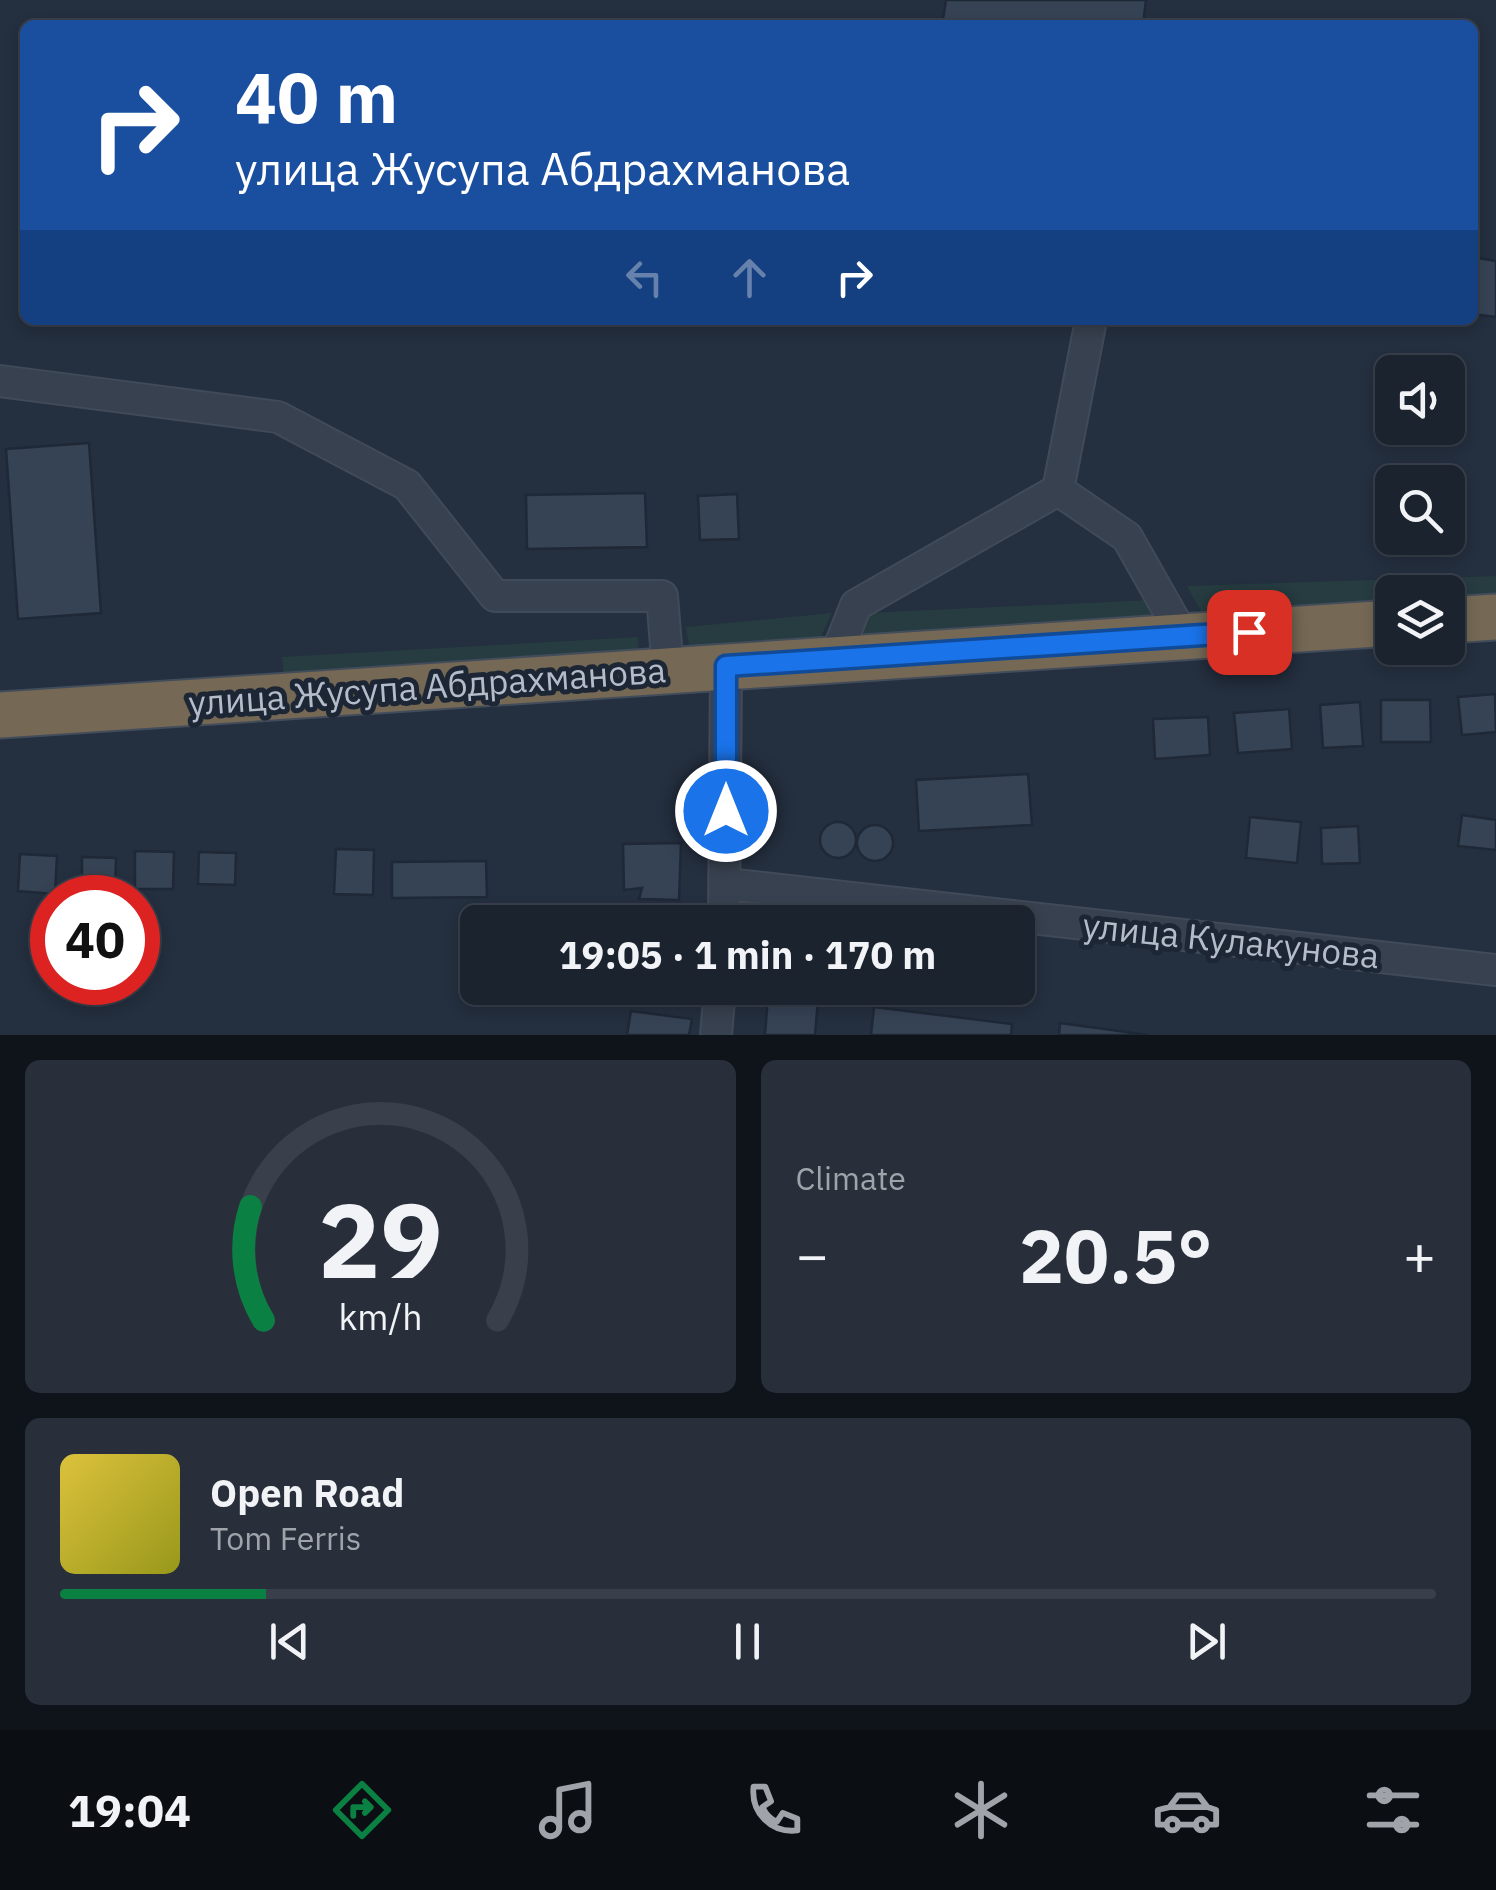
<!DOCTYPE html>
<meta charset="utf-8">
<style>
:root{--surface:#1b232f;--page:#282f3b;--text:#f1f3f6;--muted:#a0a4aa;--line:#39404b;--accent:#0b8043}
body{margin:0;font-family:"IBM Plex Sans",sans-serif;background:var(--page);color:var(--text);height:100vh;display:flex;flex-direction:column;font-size:38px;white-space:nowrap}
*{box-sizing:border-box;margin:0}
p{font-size:32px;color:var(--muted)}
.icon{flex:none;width:55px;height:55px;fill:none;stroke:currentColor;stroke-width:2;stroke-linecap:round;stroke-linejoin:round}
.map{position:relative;height:1035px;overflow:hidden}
.panel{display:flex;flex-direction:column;gap:25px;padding:25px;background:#0f131a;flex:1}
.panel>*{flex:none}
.top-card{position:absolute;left:20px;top:20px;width:1458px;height:305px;border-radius:15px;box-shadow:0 5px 15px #0003,0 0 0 2px var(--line);background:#1a4fa0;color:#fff;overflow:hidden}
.tools{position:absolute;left:1375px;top:355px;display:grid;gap:20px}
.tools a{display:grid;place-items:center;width:90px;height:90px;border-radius:15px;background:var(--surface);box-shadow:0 5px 15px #0003,0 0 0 2px var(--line);font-size:50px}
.speed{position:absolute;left:30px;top:875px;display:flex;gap:20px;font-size:50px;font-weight:700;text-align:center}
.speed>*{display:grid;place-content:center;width:130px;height:130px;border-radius:50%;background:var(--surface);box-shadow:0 5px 15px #0003,0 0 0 2px var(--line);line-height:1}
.speed .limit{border:15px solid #d22;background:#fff;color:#111}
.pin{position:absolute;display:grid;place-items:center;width:85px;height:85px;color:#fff;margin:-42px;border-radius:20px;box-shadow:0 5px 15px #0006}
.me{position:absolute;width:110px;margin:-55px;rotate:0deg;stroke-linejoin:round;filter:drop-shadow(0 0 8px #0008)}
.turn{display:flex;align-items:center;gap:35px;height:210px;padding:0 50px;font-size:45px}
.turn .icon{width:130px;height:130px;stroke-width:2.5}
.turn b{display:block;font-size:70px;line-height:85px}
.lanes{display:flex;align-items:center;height:95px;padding:0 50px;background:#0003;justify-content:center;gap:50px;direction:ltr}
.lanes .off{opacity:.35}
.big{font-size:75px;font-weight:700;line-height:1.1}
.panel .widget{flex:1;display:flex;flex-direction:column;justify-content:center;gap:15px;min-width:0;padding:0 35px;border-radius:15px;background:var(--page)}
.panel .dial{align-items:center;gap:0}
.dial svg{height:260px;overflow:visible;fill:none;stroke:var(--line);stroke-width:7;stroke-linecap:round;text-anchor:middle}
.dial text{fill:var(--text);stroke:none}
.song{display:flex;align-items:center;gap:30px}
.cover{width:120px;height:120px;border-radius:15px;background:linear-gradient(135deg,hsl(50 70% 55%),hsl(60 70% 35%))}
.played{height:10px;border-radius:5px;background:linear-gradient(90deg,var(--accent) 15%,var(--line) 15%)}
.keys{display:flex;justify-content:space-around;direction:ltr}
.heat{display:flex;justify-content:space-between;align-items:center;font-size:55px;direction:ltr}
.panel .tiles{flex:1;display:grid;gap:25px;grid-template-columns:1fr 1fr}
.widget:last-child{grid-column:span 2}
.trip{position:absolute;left:460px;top:905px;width:575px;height:100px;border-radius:15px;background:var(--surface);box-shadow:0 5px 15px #0003,0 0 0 2px var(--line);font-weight:700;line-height:100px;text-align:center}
.tabs{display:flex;height:160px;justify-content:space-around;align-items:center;background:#0b0e13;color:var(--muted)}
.tabs .icon{width:70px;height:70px}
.tabs .active{color:var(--accent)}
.tabs b{font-size:45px;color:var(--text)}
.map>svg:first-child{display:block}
.green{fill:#263c40}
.building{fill:#364355;stroke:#1f2836;stroke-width:2.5}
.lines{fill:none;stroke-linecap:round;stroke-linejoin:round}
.minor-casing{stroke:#414a58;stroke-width:34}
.highway-casing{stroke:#434c5a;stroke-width:49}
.minor{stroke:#38414f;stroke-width:30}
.highway{stroke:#756955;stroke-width:45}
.route-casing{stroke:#114b97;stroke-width:25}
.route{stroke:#1a73e8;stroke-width:18}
.labels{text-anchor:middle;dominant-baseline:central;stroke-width:10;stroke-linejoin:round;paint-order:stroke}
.street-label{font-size:35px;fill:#b4bcca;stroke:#1d2634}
</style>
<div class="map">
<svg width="1496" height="1035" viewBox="0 0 1496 1035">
<rect width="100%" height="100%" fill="#242f3f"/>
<path class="green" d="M1496,576V617L1448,620V592H1392V623L1213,634L1187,586Z
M1152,600L1155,638L863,656L865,613Z
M832,613L810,660L693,668L686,627Z
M638,637L640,672L286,696L282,657Z"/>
<path class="building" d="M946,0H1146L1143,25H942Z
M1472,257L1496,261V317L1472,314Z
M89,443L101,613L18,619L6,449Z
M645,493L647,547L527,549L526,495Z
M737,494L739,539L700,540L698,496Z
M1495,694L1496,732L1462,735L1458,697Z
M1381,700H1430L1431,742H1381Z
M1360,702L1363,746L1323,748L1320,705Z
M1289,709L1292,749L1238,753L1234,713Z
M1208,717L1210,755L1155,759L1153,719Z
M1028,774L1032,825L919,831L916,780Z
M1462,815L1496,820V850L1458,846Z
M1250,817L1301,822L1297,863L1246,858Z
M820 840a18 18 0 1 1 36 0a18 18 0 1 1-36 0Z
M857 843a18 18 0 1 1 36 0a18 18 0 1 1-36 0Z
M1358,826L1360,863L1322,864L1321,828Z
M681,843L679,900L639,899L642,888L624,890L623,844Z
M336,849L374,850L373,895L334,894Z
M135,851L174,852L173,889H135Z
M199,852L236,853L235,885L198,884Z
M20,854L57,856L55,894L18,891Z
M82,857L116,858L115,894L82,893Z
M486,861L487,897L392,898V862Z
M768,995L818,1000L815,1035H765Z
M874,1007L1012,1024L1011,1035H871Z
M631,1011L692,1019L689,1035H627Z
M1060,1023L1148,1035H1059Z"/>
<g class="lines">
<g class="minor-casing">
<path id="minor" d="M0,381L278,417L407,485L495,596H662L668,670
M1058,490L1127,537L1183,636
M835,658L856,605L1058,490L1091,320
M727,884L1496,970
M724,922L726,666
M716,1035L720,988"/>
</g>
<g class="highway-casing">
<path id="highway" d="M1448,620L1496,617
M0,715L1392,623"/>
</g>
<use href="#minor" class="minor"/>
<use href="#highway" class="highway"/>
</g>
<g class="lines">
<g class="route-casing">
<path id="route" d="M726,811V666L1249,632"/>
</g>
<use href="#route" class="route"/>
</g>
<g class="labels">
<g class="street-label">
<text transform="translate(427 686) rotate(-4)">улица Жусупа Абдрахманова</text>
<text transform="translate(1231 940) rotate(6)">улица Кулакунова</text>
</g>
</g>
</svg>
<div class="tools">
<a><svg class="icon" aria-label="sound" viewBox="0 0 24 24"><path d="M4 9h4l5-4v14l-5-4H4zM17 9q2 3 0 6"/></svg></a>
<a><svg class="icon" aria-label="search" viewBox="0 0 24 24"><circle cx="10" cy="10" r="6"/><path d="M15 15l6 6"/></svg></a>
<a><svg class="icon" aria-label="layers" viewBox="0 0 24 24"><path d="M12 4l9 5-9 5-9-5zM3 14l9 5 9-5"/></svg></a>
</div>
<div class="speed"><div class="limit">40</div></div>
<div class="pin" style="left:1249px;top:632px;background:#d93025"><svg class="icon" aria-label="arrive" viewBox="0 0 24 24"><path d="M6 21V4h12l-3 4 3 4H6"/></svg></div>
<svg class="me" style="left:726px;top:811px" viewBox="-20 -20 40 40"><circle r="17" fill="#1a73e8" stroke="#fff" stroke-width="3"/><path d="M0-11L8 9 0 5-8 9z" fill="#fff"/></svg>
<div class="trip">19:05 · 1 min · 170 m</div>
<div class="top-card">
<div class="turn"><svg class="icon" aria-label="right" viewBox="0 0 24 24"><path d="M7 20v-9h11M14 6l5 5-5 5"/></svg><div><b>40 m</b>улица Жусупа Абдрахманова</div></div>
<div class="lanes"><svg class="icon off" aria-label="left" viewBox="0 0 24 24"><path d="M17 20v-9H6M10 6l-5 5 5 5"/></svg><svg class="icon off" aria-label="ahead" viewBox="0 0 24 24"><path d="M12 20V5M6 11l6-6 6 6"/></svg><svg class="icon" aria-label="right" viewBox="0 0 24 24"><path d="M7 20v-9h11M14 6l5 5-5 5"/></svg></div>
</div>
</div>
<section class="panel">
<div class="tiles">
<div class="widget dial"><svg viewBox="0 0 100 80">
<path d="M14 69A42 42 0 1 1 86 69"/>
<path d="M14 69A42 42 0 0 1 10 34" stroke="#0b8043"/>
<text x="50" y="56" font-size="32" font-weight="700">29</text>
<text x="50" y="72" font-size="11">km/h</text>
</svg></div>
<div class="widget"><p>Climate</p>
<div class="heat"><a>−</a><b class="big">20.5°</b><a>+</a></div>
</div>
<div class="widget">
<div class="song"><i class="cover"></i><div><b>Open Road</b><p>Tom Ferris</p></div></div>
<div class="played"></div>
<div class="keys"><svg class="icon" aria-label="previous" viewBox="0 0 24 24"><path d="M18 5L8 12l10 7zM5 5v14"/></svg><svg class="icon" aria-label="pause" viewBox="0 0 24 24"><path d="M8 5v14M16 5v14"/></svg><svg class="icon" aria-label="next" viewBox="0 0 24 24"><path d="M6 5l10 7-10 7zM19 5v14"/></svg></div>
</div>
</div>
</section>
<nav class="tabs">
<b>19:04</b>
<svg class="icon active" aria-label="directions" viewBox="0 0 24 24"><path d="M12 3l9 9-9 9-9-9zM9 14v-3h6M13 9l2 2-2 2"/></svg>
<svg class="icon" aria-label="music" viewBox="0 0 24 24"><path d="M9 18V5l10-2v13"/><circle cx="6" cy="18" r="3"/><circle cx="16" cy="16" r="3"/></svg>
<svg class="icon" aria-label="phone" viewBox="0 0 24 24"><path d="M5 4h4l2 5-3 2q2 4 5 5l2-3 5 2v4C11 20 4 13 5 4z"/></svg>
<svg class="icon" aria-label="climate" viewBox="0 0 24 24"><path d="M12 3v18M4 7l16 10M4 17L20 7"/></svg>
<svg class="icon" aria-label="car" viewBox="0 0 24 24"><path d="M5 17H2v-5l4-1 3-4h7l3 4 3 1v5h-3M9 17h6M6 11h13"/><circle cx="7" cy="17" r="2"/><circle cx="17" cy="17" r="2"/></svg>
<svg class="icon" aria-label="filters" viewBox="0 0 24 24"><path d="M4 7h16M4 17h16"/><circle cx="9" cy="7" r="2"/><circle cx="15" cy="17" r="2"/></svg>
</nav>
